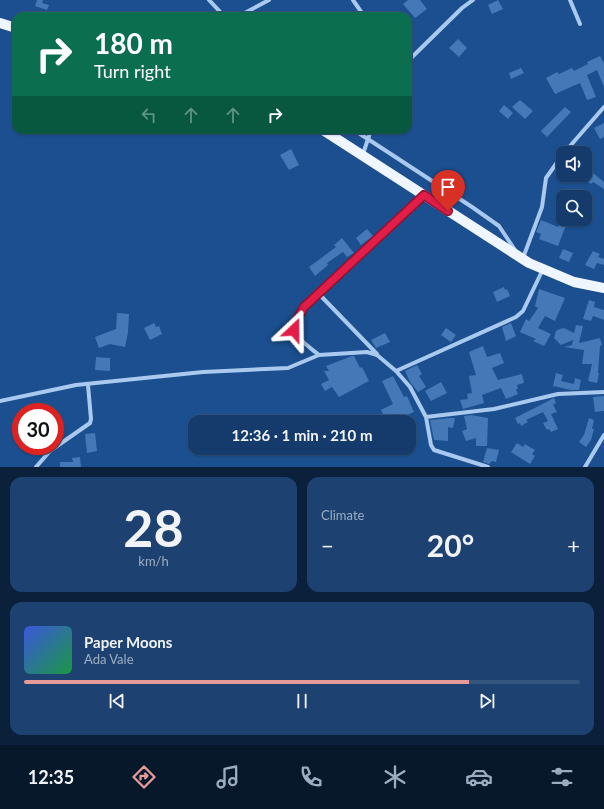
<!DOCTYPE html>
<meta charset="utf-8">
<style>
:root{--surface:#143b6b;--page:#1d4271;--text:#f1f3f6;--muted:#9dadc1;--line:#33557e;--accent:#e69b98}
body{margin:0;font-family:Lato,sans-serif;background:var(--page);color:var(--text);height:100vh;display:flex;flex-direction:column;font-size:15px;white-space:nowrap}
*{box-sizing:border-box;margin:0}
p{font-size:13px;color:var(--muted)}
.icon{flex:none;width:22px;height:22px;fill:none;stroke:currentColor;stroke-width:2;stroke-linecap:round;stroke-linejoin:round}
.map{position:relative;height:467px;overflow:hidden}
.details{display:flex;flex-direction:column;gap:10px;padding:10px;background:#0b203b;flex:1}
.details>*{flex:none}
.top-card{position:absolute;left:12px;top:12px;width:400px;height:122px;border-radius:12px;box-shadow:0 1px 3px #0004,0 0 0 1px var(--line);background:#0b6e4f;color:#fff;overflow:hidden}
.buttons{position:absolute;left:556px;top:146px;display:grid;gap:8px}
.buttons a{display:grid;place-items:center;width:36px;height:36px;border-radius:8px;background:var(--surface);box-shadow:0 1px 3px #0004,0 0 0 1px var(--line);font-size:20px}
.speed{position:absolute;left:12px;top:403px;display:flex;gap:8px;font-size:20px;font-weight:700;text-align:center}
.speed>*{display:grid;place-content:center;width:52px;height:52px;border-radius:50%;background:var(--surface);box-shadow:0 1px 3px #0004,0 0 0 1px var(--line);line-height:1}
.speed .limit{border:6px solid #d22;background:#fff;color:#111}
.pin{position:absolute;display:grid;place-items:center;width:34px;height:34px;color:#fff;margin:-41px -17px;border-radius:50% 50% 50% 0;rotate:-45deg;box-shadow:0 0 4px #0007}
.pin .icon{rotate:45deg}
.me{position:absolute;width:44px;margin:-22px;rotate:23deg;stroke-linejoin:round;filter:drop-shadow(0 0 3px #0008)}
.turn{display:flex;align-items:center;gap:14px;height:84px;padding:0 16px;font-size:18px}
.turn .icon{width:52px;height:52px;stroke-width:2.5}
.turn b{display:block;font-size:28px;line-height:34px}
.lanes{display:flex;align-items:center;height:38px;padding:0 16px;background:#0003;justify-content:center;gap:20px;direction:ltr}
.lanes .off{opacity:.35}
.big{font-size:30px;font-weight:700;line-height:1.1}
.details .card{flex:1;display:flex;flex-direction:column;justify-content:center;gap:6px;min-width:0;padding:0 14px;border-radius:12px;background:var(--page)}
.details .dial{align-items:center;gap:0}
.dial b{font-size:52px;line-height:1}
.song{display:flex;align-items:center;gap:12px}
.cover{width:48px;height:48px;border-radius:6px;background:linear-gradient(135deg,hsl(230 70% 55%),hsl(140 70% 35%))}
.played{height:4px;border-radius:2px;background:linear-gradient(90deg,var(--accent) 80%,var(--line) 80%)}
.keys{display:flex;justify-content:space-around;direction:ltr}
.heat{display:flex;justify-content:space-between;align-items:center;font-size:22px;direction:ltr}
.details .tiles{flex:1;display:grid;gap:10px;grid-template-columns:1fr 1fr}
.card:last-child{grid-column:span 2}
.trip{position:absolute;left:188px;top:415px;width:228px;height:40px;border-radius:12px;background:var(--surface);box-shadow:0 1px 3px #0004,0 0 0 1px var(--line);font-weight:700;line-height:40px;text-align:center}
.tabs{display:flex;height:64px;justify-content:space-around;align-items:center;background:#08182b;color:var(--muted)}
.tabs .icon{width:28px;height:28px}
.tabs .selected{color:var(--accent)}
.tabs b{font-size:18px;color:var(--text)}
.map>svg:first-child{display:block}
.building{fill:#4478b7}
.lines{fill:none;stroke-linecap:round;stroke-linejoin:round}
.street{stroke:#a9c9ee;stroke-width:4}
.primary{stroke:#f0f6ff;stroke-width:10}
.route-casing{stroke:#92132f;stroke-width:10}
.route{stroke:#e11d48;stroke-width:7}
</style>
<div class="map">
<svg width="604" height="467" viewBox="0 0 604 467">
<rect width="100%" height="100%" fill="#1b4f8f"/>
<path class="building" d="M37,0H43L42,3L49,5L47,10L35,6Z
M408,0H420L427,9L415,18L403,4Z
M498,0L503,9L492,14L488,5Z
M458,39L467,48L459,57L449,48Z
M600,56L604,63V87L597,70L587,75L596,97L587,100L580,83L555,94L546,78L557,72L559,74L572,68L574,71L588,64L587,62Z
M521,68L524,73L511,79L509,73Z
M520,100L533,111L525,119L512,107Z
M504,105L513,113L508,119L499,111Z
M565,107L571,112L547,137L541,131Z
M604,123V137L600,139L594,128Z
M291,149L299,165L289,170L280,155Z
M588,169L604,182V189L593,182L591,184L582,176Z
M541,220L558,227L560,223L566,225L558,246L539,239L541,234L536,232Z
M367,229L373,236L361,245L356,238Z
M342,238L354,253L347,257L343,252L327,263L328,265L315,276L309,267L336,247L334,245Z
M563,249L573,253L569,262L559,258Z
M593,251L600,254L598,257L604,259V265L597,263L594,269L585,265Z
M504,287L505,290L507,289L510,296L497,302L493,292Z
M539,289L565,298L555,321L545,316L538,328L551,334L544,346L533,341L536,339L520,332L526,319L529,321L538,308L535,306Z
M589,300L595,302L594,307L604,310V320L593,316L591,321L583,319Z
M117,313L129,314L128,332L125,347L110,344L99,348L95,337L116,329Z
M154,323L156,327L159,326L162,334L150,340L144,328Z
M511,323L516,336L506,341L502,327Z
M576,325L583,326L579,343L600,338L602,345L600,346L598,373H599L597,383L588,381L592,364H582L584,350L564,347L572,345L573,340L561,345L554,338L556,331L560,329L564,328L574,333Z
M446,328L456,335L451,342L441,335Z
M385,333L390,342L376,348L371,340Z
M483,346L487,357L500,353L504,363L492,368L498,380L522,374L524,383L517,385L518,389H516L518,394L506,399L501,388L482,395L484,403L463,409L460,400L468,399L467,394L472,393L469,376L476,375L469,352Z
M352,356H354L360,368L362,367L369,381L339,397L332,387L325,391L321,384L329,380L324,371H329L326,366Z
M96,357L110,358V371L95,370Z
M417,365L422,374L419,376L426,387L418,392L410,382L405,371Z
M556,373L563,375L561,381L574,384L575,378L581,380L579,390H571L553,386Z
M393,376L404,397L407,396L414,412L402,417L401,414L386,420L381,410L393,404L382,381Z
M441,382L447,393L431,401L425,391Z
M604,396V411L595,412L593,397Z
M554,398L556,403L553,405L557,412L551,414L558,429L551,432L549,429L547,430L543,423L548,421L543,412L526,420L528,422L521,426L520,423L518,424L515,418Z
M471,415L488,418L487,446H476V438L466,441L462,431L467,429L464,416Z
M450,418H455L453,428L448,427V441L434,440L430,420Z
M589,418L594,420L592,429H594L591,440L586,447L579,442L584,435Z
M95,433L97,451L87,453L85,434Z
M517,443L523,447L525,444L535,450L532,454L535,456L530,464L511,452Z
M487,448L499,450L496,462L492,461L489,464L483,462Z
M80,457L81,467H60V462H73L72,458Z"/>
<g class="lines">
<path class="street" d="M209,0L224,16
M353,0L364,16
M570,0L580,24
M239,16L269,0
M408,61L462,8L473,0
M354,130L472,207L499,226L515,250
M564,153L604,107
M363,154L371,130
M523,258L542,207L546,178L563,154
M319,294L377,354
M319,355C311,348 291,336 295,324C296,318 301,312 305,307L423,196
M396,371L516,317L523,311L543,269
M0,401L76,385L203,372L288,368L319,355L367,352L377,355L396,371L410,387L426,417L431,445L434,450L488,467
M426,417L494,409L558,394L604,392
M36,467L50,451L90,423L91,419L88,385
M585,467L604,435"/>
<path class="primary" d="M0,23L16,28
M323,130L529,263L574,282L604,288"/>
</g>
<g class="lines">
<g class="route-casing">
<path id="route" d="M294,330L295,323L304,307L424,195L448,211"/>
</g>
<use href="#route" class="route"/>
</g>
</svg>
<div class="buttons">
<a><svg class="icon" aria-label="sound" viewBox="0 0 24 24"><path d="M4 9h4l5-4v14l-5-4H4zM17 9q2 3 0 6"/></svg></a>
<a><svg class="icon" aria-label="search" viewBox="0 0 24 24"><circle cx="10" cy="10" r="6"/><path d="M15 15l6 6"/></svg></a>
</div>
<div class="speed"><div class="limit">30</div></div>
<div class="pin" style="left:448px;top:211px;background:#d93025"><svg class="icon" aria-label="arrive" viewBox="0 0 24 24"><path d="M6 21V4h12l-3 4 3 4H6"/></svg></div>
<svg class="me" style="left:294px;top:330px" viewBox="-20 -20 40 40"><path d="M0-17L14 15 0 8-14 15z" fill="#e11d48" stroke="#fff" stroke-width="4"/></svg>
<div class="trip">12:36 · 1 min · 210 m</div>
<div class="top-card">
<div class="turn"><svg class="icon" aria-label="right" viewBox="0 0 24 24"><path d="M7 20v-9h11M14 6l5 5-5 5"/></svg><div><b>180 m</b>Turn right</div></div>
<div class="lanes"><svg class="icon off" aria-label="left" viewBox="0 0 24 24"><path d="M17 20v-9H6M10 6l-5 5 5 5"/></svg><svg class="icon off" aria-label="ahead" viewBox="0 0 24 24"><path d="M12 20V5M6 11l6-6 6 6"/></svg><svg class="icon off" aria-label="ahead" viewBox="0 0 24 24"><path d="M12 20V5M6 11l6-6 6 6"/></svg><svg class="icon" aria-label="right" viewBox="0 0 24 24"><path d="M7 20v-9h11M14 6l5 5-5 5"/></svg></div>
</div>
</div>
<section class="details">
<div class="tiles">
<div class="card dial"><b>28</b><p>km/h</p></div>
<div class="card"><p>Climate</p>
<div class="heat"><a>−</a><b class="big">20°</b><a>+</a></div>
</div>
<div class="card">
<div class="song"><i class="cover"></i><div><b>Paper Moons</b><p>Ada Vale</p></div></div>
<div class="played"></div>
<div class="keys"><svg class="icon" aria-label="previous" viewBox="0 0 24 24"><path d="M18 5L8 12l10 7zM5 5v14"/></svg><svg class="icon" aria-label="pause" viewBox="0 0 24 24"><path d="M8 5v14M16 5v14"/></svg><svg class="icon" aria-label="next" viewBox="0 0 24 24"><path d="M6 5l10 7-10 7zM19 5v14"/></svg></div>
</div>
</div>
</section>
<nav class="tabs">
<b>12:35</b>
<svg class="icon selected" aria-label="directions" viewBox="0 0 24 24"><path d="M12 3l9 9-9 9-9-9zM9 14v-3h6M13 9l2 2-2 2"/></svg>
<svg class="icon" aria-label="music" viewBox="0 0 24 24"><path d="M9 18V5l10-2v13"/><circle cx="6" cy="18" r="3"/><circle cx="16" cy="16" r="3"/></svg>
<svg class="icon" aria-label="phone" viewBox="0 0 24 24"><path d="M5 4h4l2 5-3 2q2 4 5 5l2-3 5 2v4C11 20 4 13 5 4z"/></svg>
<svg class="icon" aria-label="climate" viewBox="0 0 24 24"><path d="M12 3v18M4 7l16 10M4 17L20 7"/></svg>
<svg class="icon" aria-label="car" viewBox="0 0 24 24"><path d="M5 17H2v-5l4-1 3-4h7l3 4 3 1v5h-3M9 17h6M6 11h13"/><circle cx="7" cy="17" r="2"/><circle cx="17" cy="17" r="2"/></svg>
<svg class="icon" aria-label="filters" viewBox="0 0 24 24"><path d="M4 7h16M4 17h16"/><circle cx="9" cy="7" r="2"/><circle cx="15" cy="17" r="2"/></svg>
</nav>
